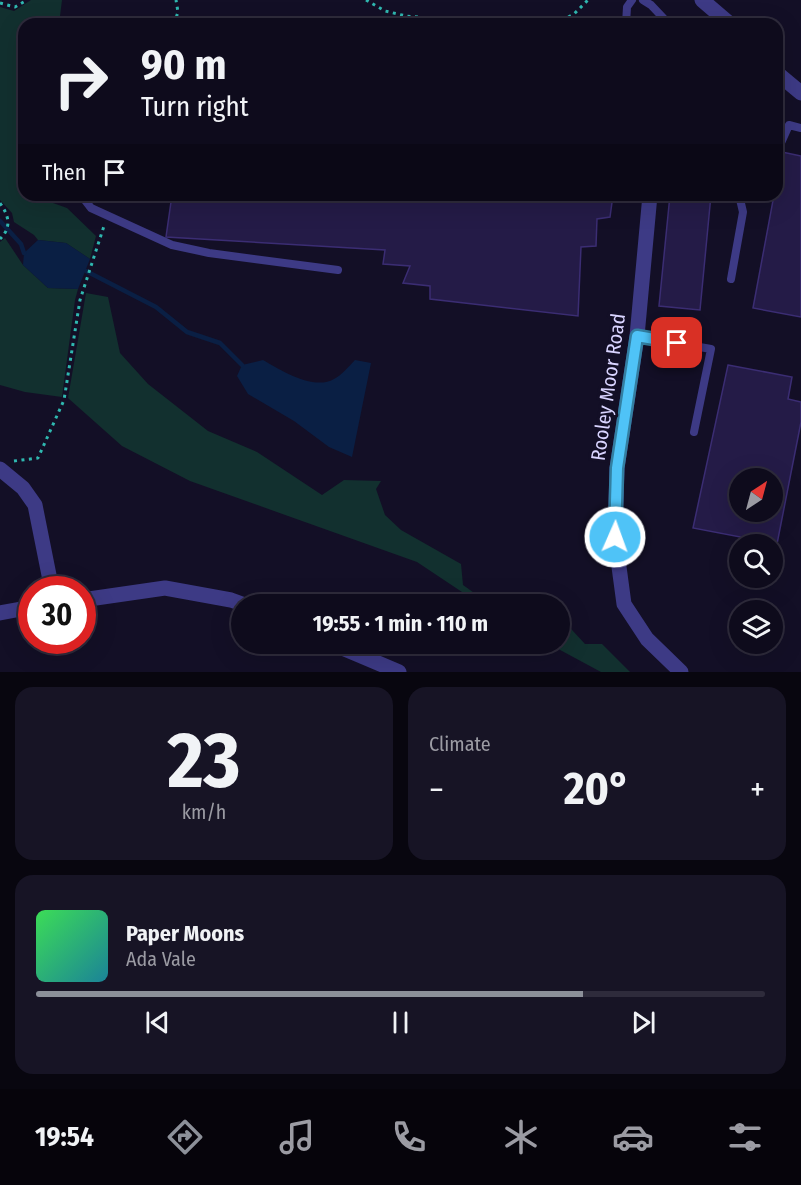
<!DOCTYPE html>
<meta charset="utf-8">
<style>
:root{--surface:#0e0b1c;--page:#171425;--text:#f1f3f6;--muted:#9b9ba3;--line:#2e2b3b;--accent:#8c9099}
body{margin:0;font-family:"Fira Sans Condensed",sans-serif;background:var(--page);color:var(--text);height:100vh;display:flex;flex-direction:column;font-size:22px;white-space:nowrap}
*{box-sizing:border-box;margin:0}
p{font-size:20px;color:var(--muted)}
.icon{flex:none;width:33px;height:33px;fill:none;stroke:currentColor;stroke-width:2;stroke-linecap:round;stroke-linejoin:round}
.map{position:relative;height:672px;overflow:hidden}
.drawer{display:flex;flex-direction:column;gap:15px;padding:15px;background:#08060f;flex:1}
.drawer>*{flex:none}
.hud{position:absolute;left:18px;top:18px;width:765px;height:183px;border-radius:18px;box-shadow:0 6px 24px #0002,0 0 0 2px var(--line);background:#0e0b1c;color:var(--text);overflow:hidden}
.needle{width:39px;rotate:36deg}
.fabs{position:absolute;left:729px;top:468px;display:grid;gap:12px}
.fabs a{display:grid;place-items:center;width:54px;height:54px;border-radius:50%;background:var(--surface);box-shadow:0 6px 24px #0002,0 0 0 2px var(--line);font-size:30px}
.speed{position:absolute;left:18px;top:576px;display:flex;gap:12px;font-size:30px;font-weight:700;text-align:center}
.speed>*{display:grid;place-content:center;width:78px;height:78px;border-radius:50%;background:var(--surface);box-shadow:0 6px 24px #0002,0 0 0 2px var(--line);line-height:1}
.speed .limit{border:9px solid #d22;background:#fff;color:#111}
.pin{position:absolute;display:grid;place-items:center;width:51px;height:51px;color:#fff;margin:-26px;border-radius:12px;box-shadow:0 3px 9px #0006}
.me{position:absolute;width:66px;margin:-33px;rotate:2deg;stroke-linejoin:round;filter:drop-shadow(0 0 4px #0008)}
.turn{display:flex;align-items:center;gap:21px;height:126px;padding:0 24px;font-size:27px}
.turn .icon{width:78px;height:78px;stroke-width:2.5}
.turn b{display:block;font-size:42px;line-height:51px}
.then{display:flex;align-items:center;height:57px;padding:0 24px;background:#0003;gap:12px;font-size:22px}
.big{font-size:45px;font-weight:700;line-height:1.1}
.drawer .card{flex:1;display:flex;flex-direction:column;justify-content:center;gap:9px;min-width:0;padding:0 21px;border-radius:18px;background:var(--page)}
.drawer .dial{align-items:center;gap:0}
.dial b{font-size:78px;line-height:1}
.song{display:flex;align-items:center;gap:18px}
.cover{width:72px;height:72px;border-radius:9px;background:linear-gradient(135deg,hsl(130 70% 55%),hsl(190 70% 35%))}
.played{height:6px;border-radius:3px;background:linear-gradient(90deg,var(--accent) 75%,var(--line) 75%)}
.keys{display:flex;justify-content:space-around;direction:ltr}
.heat{display:flex;justify-content:space-between;align-items:center;font-size:33px;direction:ltr}
.drawer .tiles{flex:1;display:grid;gap:15px;grid-template-columns:1fr 1fr}
.card:last-child{grid-column:span 2}
.trip{position:absolute;left:231px;top:594px;width:339px;height:60px;border-radius:30px;background:var(--surface);box-shadow:0 6px 24px #0002,0 0 0 2px var(--line);font-weight:700;line-height:60px;text-align:center}
.tabs{display:flex;height:96px;justify-content:space-around;align-items:center;background:#06040b;color:var(--muted)}
.tabs .icon{width:42px;height:42px}
.tabs .current{color:var(--accent)}
.tabs b{font-size:27px;color:var(--text)}
.map>svg:first-child{display:block}
.green{fill:#12302f}
.water{fill:#0a1f44}
.lines{fill:none;stroke-linecap:round;stroke-linejoin:round}
.stream{stroke:#0a1f44;stroke-width:4.5}
.building{fill:#241b47;stroke:#3b2d73;stroke-width:1.5;fill-rule:evenodd}
.path{stroke:#2fb8b0;stroke-width:3;stroke-dasharray:3 4.5;stroke-linecap:butt}
.service{stroke:#3d3a85;stroke-width:8}
.minor{stroke:#3d3a85;stroke-width:15}
.route-casing{stroke:#337fa1;stroke-width:15}
.route{stroke:#4fc3f7;stroke-width:10}
.labels{text-anchor:middle;dominant-baseline:central;stroke-width:6;stroke-linejoin:round;paint-order:stroke}
.street-label{font-size:20px;fill:#d9d4ff;stroke:#130f26}
</style>
<div class="map">
<svg width="801" height="672" viewBox="0 0 801 672">
<rect width="100%" height="100%" fill="#130f26"/>
<path class="green" d="M31,0H62L59,24H24V195H45L53,203L67,208L96,236L90,259L66,243L38,240L34,235L14,222L12,213L0,200V7L14,11Z
M5,238L23,265L48,288L78,289L75,300L62,397L25,392L0,385V242Z
M86,293L108,297L120,353L148,384L208,431L257,452L322,495L344,480L381,481L376,489L385,515L401,530L461,564L463,585L484,600L502,604H480L417,562L190,481L122,446L68,398Z
M560,617L585,644H602L630,672H601L549,644H560Z"/>
<path class="water" d="M38,240L66,243L90,259L78,289L48,288L23,265L24,253Z
M263,360C280,370 314,391 334,379C342,375 349,366 355,360L371,363L352,457L329,447L294,421L248,394L237,376L242,365Z"/>
<g class="lines">
<path class="stream" d="M0,221L21,244L24,253
M86,271L156,307L187,332L220,343L242,365"/>
</g>
<path class="building" d="M782,152L801,156V317L753,308L774,195H777V179Z
M172,195H613L610,217L597,219L596,246L581,247L578,316L430,299V286L403,283L410,266L383,264L385,250L166,237Z
M670,195H711L700,310L659,306Z
M728,365L792,377L788,399L801,402V422L777,544L693,528ZM740,478H772V512H740Z"/>
<g class="lines">
<path class="path" d="M366,0L385,11L406,16L501,24
M0,3L15,7L27,0
M174,24L178,12L176,0
M555,24L574,14L588,0
M0,203C9,216 12,227 0,239
M14,461L38,458L64,400L80,300L104,226"/>
<path class="service" d="M643,0L651,5L669,24
M626,24L627,7L632,0
M777,148L780,145L789,125L801,128
M81,195L91,208L172,245L209,253L338,270
M731,279L743,212L739,195
M637,336L711,349L694,432"/>
<path class="minor" d="M702,0L730,24
M777,73L801,93
M650,195L637,336L617,468L615,537L624,604L647,639L681,672
M0,469L23,488L35,505L52,590
M82,600L165,588L231,600L242,604
M0,613L32,607
M333,644L399,672"/>
</g>
<g class="lines">
<g class="route-casing">
<path id="route" d="M615,537L617,468L637,336L677,343"/>
</g>
<use href="#route" class="route"/>
</g>
<g class="labels">
<g class="street-label">
<text transform="translate(608 387) rotate(-82)">Rooley Moor Road</text>
</g>
</g>
</svg>
<div class="fabs">
<a><svg class="needle" viewBox="-14 -14 28 28"><path d="M0-13l5 13h-10z" fill="#e53935"/><path d="M0 13l5-13h-10z" fill="#9b9ba3"/></svg></a>
<a><svg class="icon" aria-label="search" viewBox="0 0 24 24"><circle cx="10" cy="10" r="6"/><path d="M15 15l6 6"/></svg></a>
<a><svg class="icon" aria-label="layers" viewBox="0 0 24 24"><path d="M12 4l9 5-9 5-9-5zM3 14l9 5 9-5"/></svg></a>
</div>
<div class="speed"><div class="limit">30</div></div>
<div class="pin" style="left:677px;top:343px;background:#d93025"><svg class="icon" aria-label="arrive" viewBox="0 0 24 24"><path d="M6 21V4h12l-3 4 3 4H6"/></svg></div>
<svg class="me" style="left:615px;top:537px" viewBox="-20 -20 40 40"><circle r="17" fill="#4fc3f7" stroke="#fff" stroke-width="3"/><path d="M0-11L8 9 0 5-8 9z" fill="#fff"/></svg>
<div class="trip">19:55 · 1 min · 110 m</div>
<div class="hud">
<div class="turn"><svg class="icon" aria-label="right" viewBox="0 0 24 24"><path d="M7 20v-9h11M14 6l5 5-5 5"/></svg><div><b>90 m</b>Turn right</div></div>
<div class="then">Then<svg class="icon" aria-label="arrive" viewBox="0 0 24 24"><path d="M6 21V4h12l-3 4 3 4H6"/></svg></div>
</div>
</div>
<section class="drawer">
<div class="tiles">
<div class="card dial"><b>23</b><p>km/h</p></div>
<div class="card"><p>Climate</p>
<div class="heat"><a>−</a><b class="big">20°</b><a>+</a></div>
</div>
<div class="card">
<div class="song"><i class="cover"></i><div><b>Paper Moons</b><p>Ada Vale</p></div></div>
<div class="played"></div>
<div class="keys"><svg class="icon" aria-label="previous" viewBox="0 0 24 24"><path d="M18 5L8 12l10 7zM5 5v14"/></svg><svg class="icon" aria-label="pause" viewBox="0 0 24 24"><path d="M8 5v14M16 5v14"/></svg><svg class="icon" aria-label="next" viewBox="0 0 24 24"><path d="M6 5l10 7-10 7zM19 5v14"/></svg></div>
</div>
</div>
</section>
<nav class="tabs">
<b>19:54</b>
<svg class="icon current" aria-label="directions" viewBox="0 0 24 24"><path d="M12 3l9 9-9 9-9-9zM9 14v-3h6M13 9l2 2-2 2"/></svg>
<svg class="icon" aria-label="music" viewBox="0 0 24 24"><path d="M9 18V5l10-2v13"/><circle cx="6" cy="18" r="3"/><circle cx="16" cy="16" r="3"/></svg>
<svg class="icon" aria-label="phone" viewBox="0 0 24 24"><path d="M5 4h4l2 5-3 2q2 4 5 5l2-3 5 2v4C11 20 4 13 5 4z"/></svg>
<svg class="icon" aria-label="climate" viewBox="0 0 24 24"><path d="M12 3v18M4 7l16 10M4 17L20 7"/></svg>
<svg class="icon" aria-label="car" viewBox="0 0 24 24"><path d="M5 17H2v-5l4-1 3-4h7l3 4 3 1v5h-3M9 17h6M6 11h13"/><circle cx="7" cy="17" r="2"/><circle cx="17" cy="17" r="2"/></svg>
<svg class="icon" aria-label="filters" viewBox="0 0 24 24"><path d="M4 7h16M4 17h16"/><circle cx="9" cy="7" r="2"/><circle cx="15" cy="17" r="2"/></svg>
</nav>
